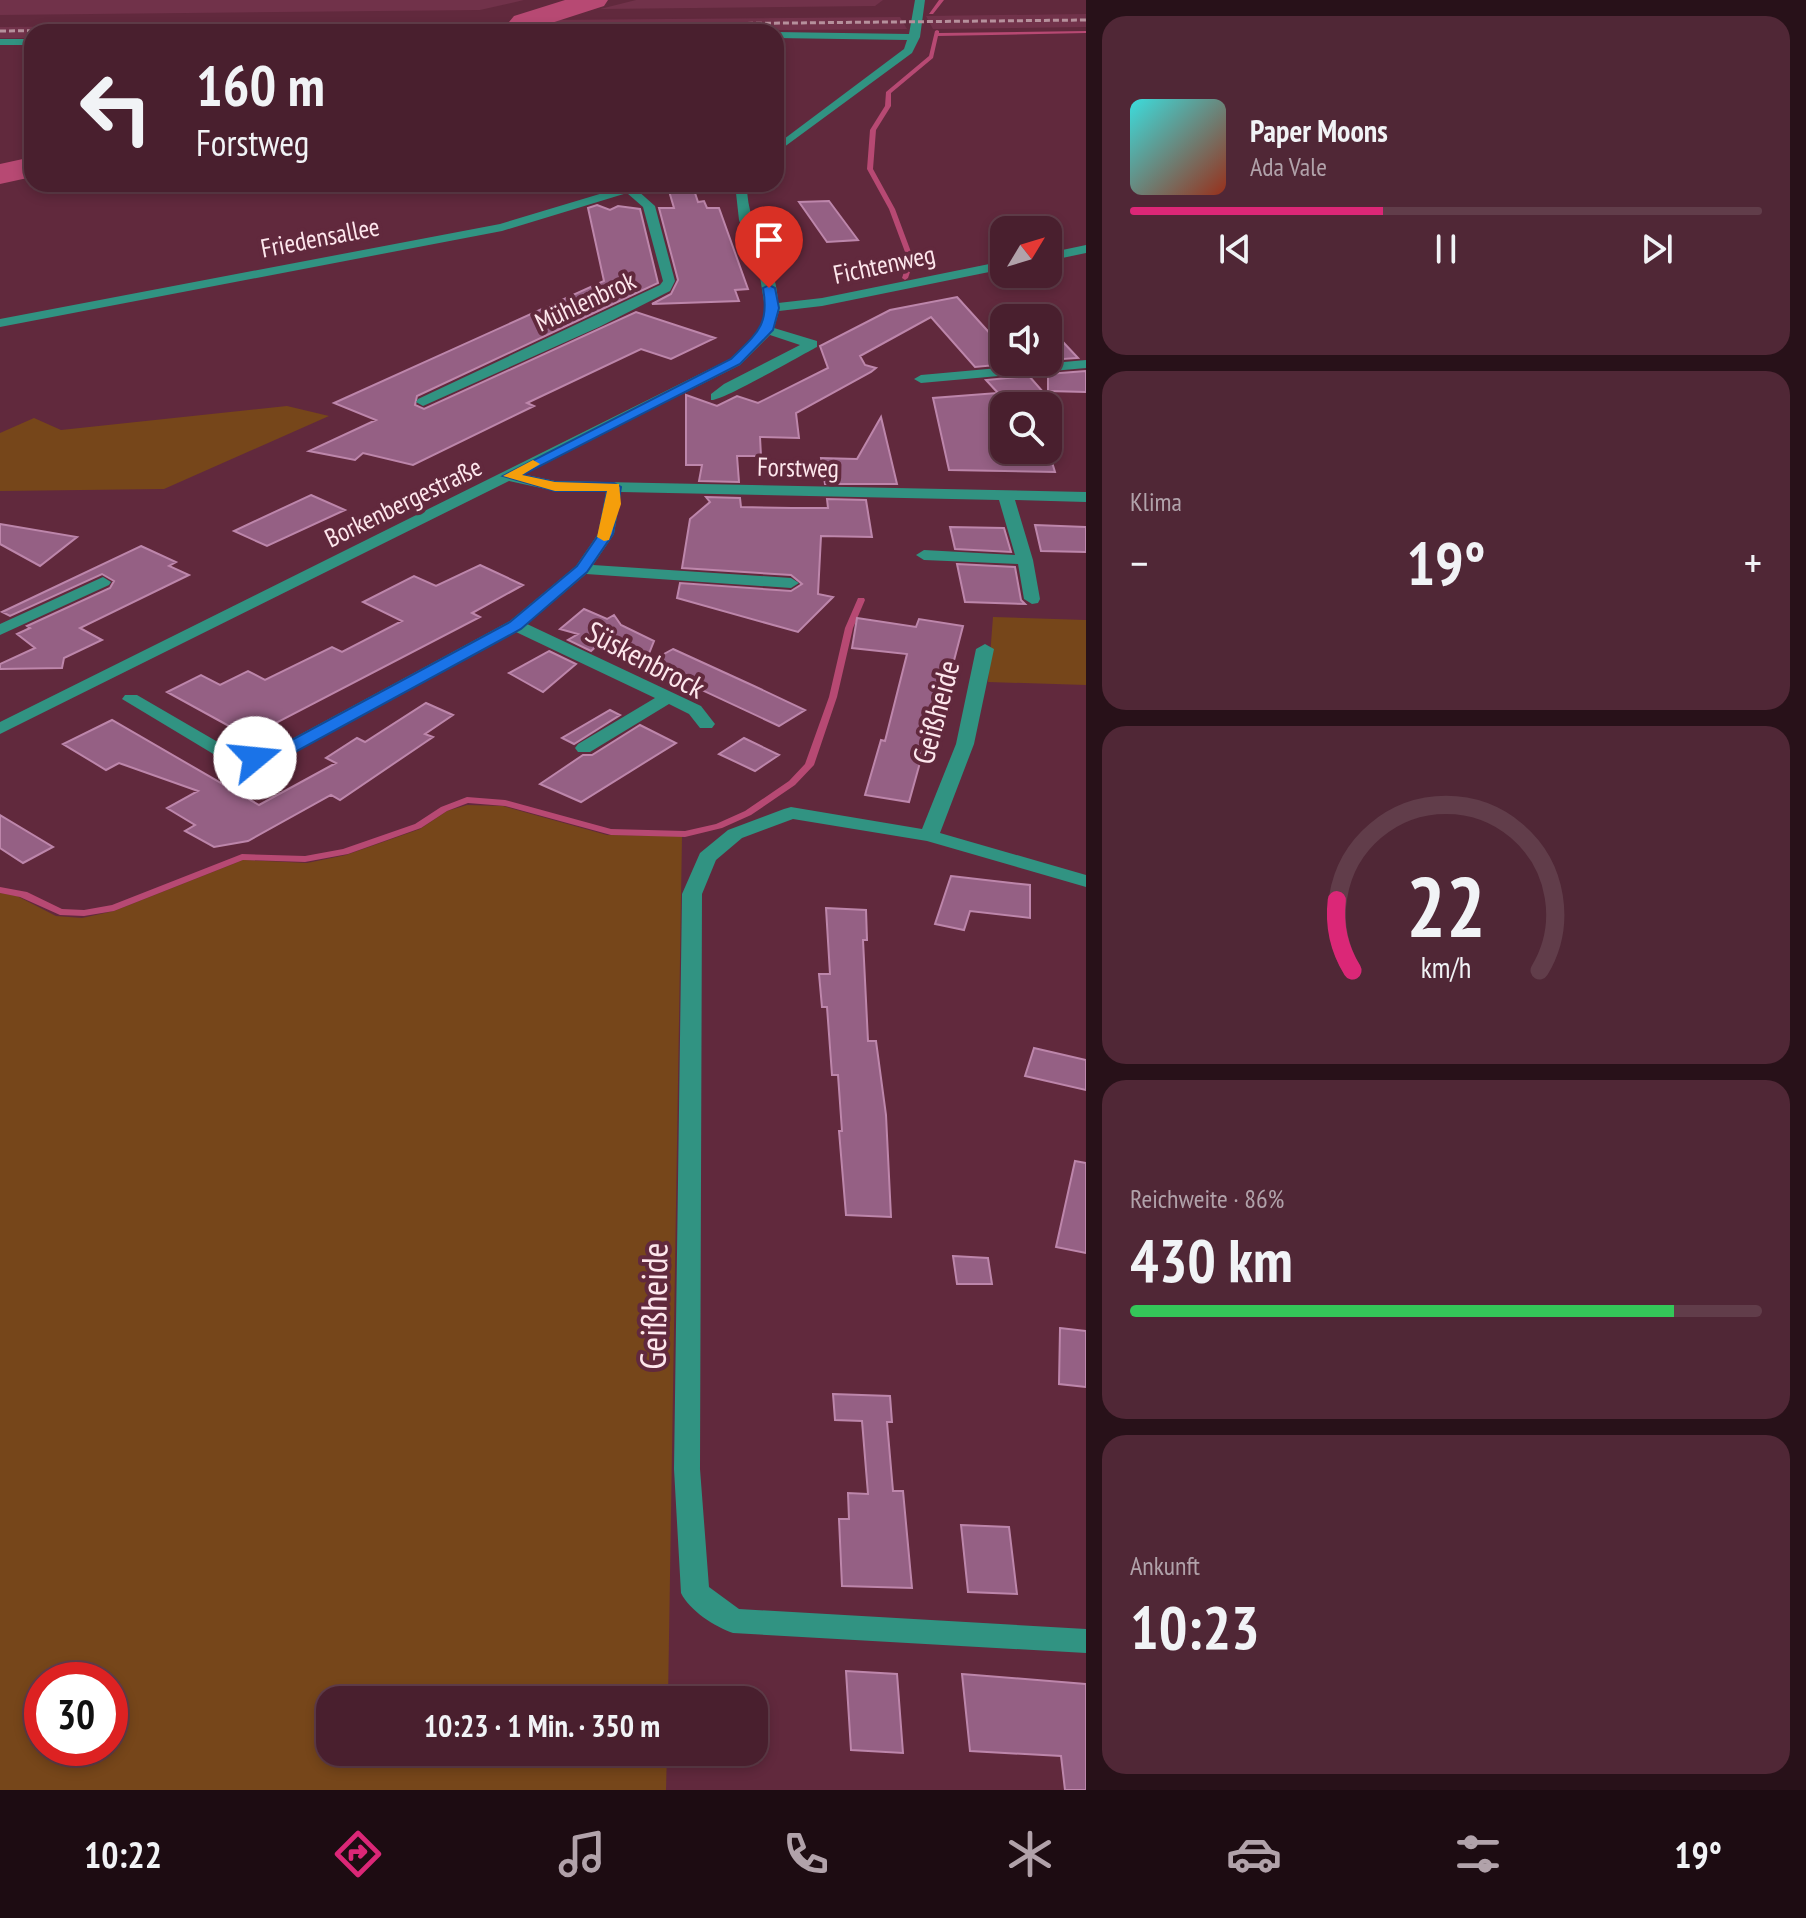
<!DOCTYPE html>
<html lang="de">
<meta charset="utf-8">
<style>
:root{--surface:#491f2e;--page:#502736;--text:#f1f3f6;--muted:#b1a2aa;--line:#613d4a;--accent:#db2777}
body{margin:0;font-family:"PT Sans Narrow",sans-serif;background:var(--page);color:var(--text);height:100vh;display:flex;flex-direction:column;font-size:30px;white-space:nowrap}
*{box-sizing:border-box;margin:0}
p{font-size:26px;color:var(--muted)}
.icon{flex:none;width:44px;height:44px;fill:none;stroke:currentColor;stroke-width:2;stroke-linecap:round;stroke-linejoin:round}
.map{position:relative;flex:1;overflow:hidden}
.drawer{display:flex;flex-direction:column;gap:16px;padding:16px;background:#281119;width:720px}
.drawer>*{flex:none}
.hud{position:absolute;left:24px;top:24px;width:760px;height:168px;border-radius:24px;box-shadow:0 4px 12px #0003,0 0 0 2px var(--line);background:#491f2e;color:var(--text);overflow:hidden}
.needle{width:52px;rotate:52deg}
.tools{position:absolute;left:990px;top:216px;display:grid;gap:16px}
.tools a{display:grid;place-items:center;width:72px;height:72px;border-radius:16px;background:var(--surface);box-shadow:0 4px 12px #0003,0 0 0 2px var(--line);font-size:40px}
.speed{position:absolute;left:24px;top:1662px;display:flex;gap:16px;font-size:40px;font-weight:700;text-align:center}
.speed>*{display:grid;place-content:center;width:104px;height:104px;border-radius:50%;background:var(--surface);box-shadow:0 4px 12px #0003,0 0 0 2px var(--line);line-height:1}
.speed .limit{border:12px solid #d22;background:#fff;color:#111}
.pin{position:absolute;display:grid;place-items:center;width:68px;height:68px;color:#fff;margin:-82px -34px;border-radius:50% 50% 50% 0;rotate:-45deg;box-shadow:0 0 8px #0007}
.pin .icon{rotate:45deg}
.me{position:absolute;width:88px;margin:-44px;rotate:73deg;stroke-linejoin:round;filter:drop-shadow(0 0 6px #0008)}
.turn{display:flex;align-items:center;gap:28px;height:168px;padding:0 40px;font-size:36px}
.turn .icon{width:104px;height:104px;stroke-width:2.5}
.turn b{display:block;font-size:56px;line-height:68px}
.big{font-size:60px;font-weight:700;line-height:1.1}
.drawer .widget{flex:1;display:flex;flex-direction:column;justify-content:center;gap:12px;min-width:0;padding:0 28px;border-radius:24px;background:var(--page)}
.drawer .dial{align-items:center;gap:0}
.dial svg{height:208px;overflow:visible;fill:none;stroke:var(--line);stroke-width:7;stroke-linecap:round;text-anchor:middle}
.dial text{fill:var(--text);stroke:none}
.song{display:flex;align-items:center;gap:24px}
.cover{width:96px;height:96px;border-radius:12px;background:linear-gradient(135deg,hsl(180 70% 55%),hsl(10 70% 35%))}
.played{height:8px;border-radius:4px;background:linear-gradient(90deg,var(--accent) 40%,var(--line) 40%)}
.keys{display:flex;justify-content:space-around;direction:ltr}
.heat{display:flex;justify-content:space-between;align-items:center;font-size:44px;direction:ltr}
.charge{height:12px;border-radius:6px;background:linear-gradient(90deg,#34c759 86%,var(--line) 0)}
.trip{position:absolute;left:316px;top:1686px;width:452px;height:80px;border-radius:24px;background:var(--surface);box-shadow:0 4px 12px #0003,0 0 0 2px var(--line);font-weight:700;line-height:80px;text-align:center}
.dock{display:flex;height:128px;justify-content:space-around;align-items:center;background:#1d0c12;color:var(--muted)}
.dock .icon{width:56px;height:56px}
.dock .current{color:var(--accent)}
.dock b{font-size:36px;color:var(--text)}
main{display:flex;flex:1;min-height:0}
.map>svg:first-child{display:block}
.built{fill:#71324a}
.green{fill:#76461a;fill-rule:evenodd}
.lines{fill:none;stroke-linecap:round;stroke-linejoin:round}
.stream{fill:#b74973;fill-rule:evenodd}
.river{fill:#b74973;fill-rule:evenodd}
.building{fill:#956084;stroke:#bd86ab;stroke-width:2}
.minor{fill:#319382;fill-rule:evenodd}
.rail{stroke:#b6909c;stroke-width:3;stroke-dasharray:6 3;stroke-linecap:butt}
.route{fill:#1a73e8;stroke:#114b97;stroke-width:2}
.slow{fill:#f59e0b}
.labels{text-anchor:middle;dominant-baseline:central;stroke-width:8;stroke-linejoin:round;paint-order:stroke}
.far-street-label{font-size:26px;fill:#fde6ec;stroke:#61293d}
.street-label{font-size:30px;fill:#fde6ec;stroke:#61293d}
.near-street-label{font-size:36px;fill:#fde6ec;stroke:#61293d}
</style>
<main>
<div class="map">
<svg width="1086" height="1790" viewBox="0 0 1086 1790">
<rect width="100%" height="100%" fill="#61293d"/>
<path class="built" d="M0,0H524L480,10L0,15Z
M636,0H883L875,6L600,9Z
M1086,14V27L933,29L926,16Z
M900,17L907,29L542,32V20Z
M508,23L509,32H32V38H0V27Z"/>
<path class="green" d="M287,406L329,416L164,489L0,491V433L34,418L61,430Z
M993,617L1086,620V685L988,682Z
M467,805L503,806L607,835L682,836L668,1700H330V1752H667L666,1790H0V893L17,896L56,916L82,918L114,911L243,860L307,863L346,855L420,829L447,811ZM42,1680H110V1748H42Z"/>
<g class="lines">
<path class="stream" d="M939,0H944L933,14H929Z
M937,30L939,31V33L1086,31V33L938,36L933,58L891,93V106L876,130L873,169L895,209L914,260L908,278L905,280L902,278L908,260L889,209L867,169L870,130L885,106L886,92L929,56L935,31Z
M858,598H864L865,600L853,628L837,697L814,765L795,785L751,815L722,828L685,837L611,835L505,806L468,803L447,811L421,828L348,854L305,862L243,860L114,911L84,916L60,915L20,897L0,893V887L27,892L62,909L84,910L112,905L242,854L305,856L343,849L415,824L441,807L467,797L505,800L611,829L685,831L716,824L745,811L789,781L805,764L829,697L845,628Z"/>
<path class="river" d="M565,0H608L604,6L539,27L540,32H510L509,22L514,16Z
M32,157V177L0,184V164Z"/>
</g>
<path class="building" d="M694,190L698,202L704,201L707,208H719L748,289L735,290L739,301L652,304L671,294L678,280L659,208H674L669,191Z
M829,201L858,240L827,242L799,202Z
M597,205L610,210L618,206L640,209L658,283L417,396L415,405L424,409L636,312L715,338L671,359L641,349L527,403L534,406L413,465L363,453L355,460L309,451L376,420L334,403L604,281L588,208Z
M957,297L1004,349V362L1017,363L975,367L931,317L860,356L865,365L876,368L871,372L796,413L799,438L760,437L761,456H737L739,482L699,481L702,465H686V395L717,406L737,396L758,403L828,368L820,346L890,310Z
M1048,326L1078,358L1048,360Z
M1086,371V392L1048,391V374Z
M1029,376L1051,401H1033L1035,406H1004V450L1048,449L1055,472L949,470L933,398L998,393L986,380Z
M881,417L897,484H825L821,458L857,459Z
M311,495L345,510L267,546L234,531Z
M706,497L740,498L741,507L792,508H828L827,499L866,500L872,537L821,536L818,594L833,597L798,632L677,598L680,583L791,591L802,584L791,575L682,568L690,519L710,502Z
M0,524L77,537L40,566L0,544Z
M1035,525L1086,527V552L1041,551Z
M950,527L1004,528L1011,552L955,549Z
M141,546L176,562L169,566L189,575L80,628L102,640L64,658L62,668L0,669V664L35,648L17,634L30,628L27,626L110,588L114,581L102,574L10,616L2,612Z
M957,564L1015,567L1021,600L1025,604L965,602Z
M480,565L523,585L472,613L480,617L249,737L167,692L201,675L220,685L248,671L265,680L332,647L342,652L402,621L363,602L414,576L436,586Z
M584,609L607,619L614,615L621,625L654,641L648,656L601,642L591,651L568,640L578,634L560,629Z
M857,618L916,627L919,619L963,626L928,760L921,759L909,802L865,795L881,740L885,741L907,654L852,648Z
M673,649L754,686L805,710L779,726L646,664Z
M549,651L576,664L543,692L509,673Z
M426,703L453,715L425,734L433,737L340,800L331,795L248,841L214,847L185,831L195,825L167,808L198,791L119,763L106,770L63,744L112,720L259,805L336,763L326,758L357,738L365,742Z
M610,710L620,715L574,744L562,738Z
M640,725L676,743L581,802L540,784L583,755H592Z
M744,738L779,755L755,771L719,754Z
M0,815L53,847L23,863L0,848Z
M951,876L1030,885V918L970,911L964,930L935,924Z
M826,908L866,910L867,940H863L868,1041H876L886,1115L891,1217L846,1215L839,1131H842L838,1075H832L827,1007H822L819,974H830Z
M1034,1048L1086,1060V1090L1025,1076Z
M1075,1161L1086,1163V1253L1056,1247Z
M953,1256L988,1258L992,1284H957Z
M1060,1328L1086,1331V1387L1059,1384Z
M833,1394L890,1396L892,1422H887L893,1491H903L912,1588L842,1586L839,1519H849L848,1493L868,1494L862,1421L835,1420Z
M961,1525L1009,1527L1017,1594L968,1592Z
M846,1671L897,1674L903,1753L851,1750Z
M962,1674L1086,1684V1790H1065L1061,1756L970,1751Z"/>
<g class="lines">
<path class="minor" d="M915,0H925L920,37L912,53L776,153V145L904,49L907,40L776,38V32L909,34Z
M0,39H32V45H0Z
M633,184H651L637,190L655,206L675,281L670,291L599,327L423,406L416,402L418,399L660,285L663,281L643,207L627,193L502,231L0,327V319L500,224Z
M735,184H747C746,227 777,261 778,303L822,298L1004,261V269L822,306L779,311L774,328L817,341V347C801,355 721,402 711,400V394L724,384L800,345L770,335L740,365L522,474L555,481L1086,492V502L1015,500L1033,560L1040,599L1038,603L1032,604L1024,599L1018,564L924,560L916,555L924,550L1015,555L999,500L621,492L614,534L593,565L791,578L799,583L791,588L586,574L527,624L701,706L715,724L712,728H700L689,714L669,704L590,752H578L575,748L578,744L655,698L516,632L269,765L225,761L122,699L125,695H137L235,752L266,753L510,621L576,566L598,534L606,492L555,491L509,481L0,734V722L730,359L759,333L766,314L760,277L739,220Z
M1086,245V253L1048,261V253Z
M1086,360V368L921,383L914,379L921,375Z
M103,577L111,582L109,585L0,635V624Z
M985,644L994,649L974,744L940,833L1086,875V887L927,841L793,819L742,838L716,860L702,894L700,1469L709,1587L739,1609L1086,1629V1653L733,1633C715,1627 689,1610 681,1593L674,1469L682,894L700,853L728,830L784,809L791,807L922,829L956,744L976,649Z"/>
<path class="rail" d="M0,31L1086,20"/>
</g>
<path class="route" d="M769,285L775,288L779,308L773,330L740,364L522,475L555,482L614,483L621,487L613,534L587,572L521,629L275,763L249,762L246,758L249,755L266,754L510,622L577,566L599,534L607,491H555L503,476L731,359C756,334 770,326 763,288Z"/>
<path class="slow" d="M533,460L540,464L522,475L555,482L619,484L621,504L609,540L604,541L597,537L607,491H555L503,476Z"/>
<g class="labels">
<g class="far-street-label">
<text transform="translate(320 237) rotate(-11)">Friedensallee</text>
<text transform="translate(884 264) rotate(-12)">Fichtenweg</text>
<text transform="translate(585 301) rotate(-25)">Mühlenbrok</text>
<text transform="translate(798 467) rotate(1)">Forstweg</text>
<text transform="translate(403 502) rotate(-26)">Borkenbergestraße</text>
</g>
<g class="street-label">
<text transform="translate(646 659) rotate(28)">Süskenbrock</text>
<text transform="translate(935 712) rotate(-75)">Geißheide</text>
</g>
<g class="near-street-label">
<text transform="translate(653 1306) rotate(-89)">Geißheide</text>
</g>
</g>
</svg>
<div class="tools">
<a><svg class="needle" viewBox="-14 -14 28 28"><path d="M0-13l5 13h-10z" fill="#e53935"/><path d="M0 13l5-13h-10z" fill="#b1a2aa"/></svg></a>
<a><svg class="icon" aria-label="sound" viewBox="0 0 24 24"><path d="M4 9h4l5-4v14l-5-4H4zM17 9q2 3 0 6"/></svg></a>
<a><svg class="icon" aria-label="search" viewBox="0 0 24 24"><circle cx="10" cy="10" r="6"/><path d="M15 15l6 6"/></svg></a>
</div>
<div class="speed"><div class="limit">30</div></div>
<div class="pin" style="left:769px;top:288px;background:#d93025"><svg class="icon" aria-label="arrive" viewBox="0 0 24 24"><path d="M6 21V4h12l-3 4 3 4H6"/></svg></div>
<svg class="me" style="left:255px;top:758px" viewBox="-20 -20 40 40"><circle r="19" fill="#fff"/><path d="M0-13L10 11 0 6-10 11z" fill="#1a73e8"/></svg>
<div class="trip">10:23 · 1 Min. · 350 m</div>
<div class="hud">
<div class="turn"><svg class="icon" aria-label="left" viewBox="0 0 24 24"><path d="M17 20v-9H6M10 6l-5 5 5 5"/></svg><div><b>160 m</b>Forstweg</div></div>
</div>
</div>
<section class="drawer">
<div class="widget">
<div class="song"><i class="cover"></i><div><b>Paper Moons</b><p>Ada Vale</p></div></div>
<div class="played"></div>
<div class="keys"><svg class="icon" aria-label="previous" viewBox="0 0 24 24"><path d="M18 5L8 12l10 7zM5 5v14"/></svg><svg class="icon" aria-label="pause" viewBox="0 0 24 24"><path d="M8 5v14M16 5v14"/></svg><svg class="icon" aria-label="next" viewBox="0 0 24 24"><path d="M6 5l10 7-10 7zM19 5v14"/></svg></div>
</div>
<div class="widget"><p>Klima</p>
<div class="heat"><a>−</a><b class="big">19°</b><a>+</a></div>
</div>
<div class="widget dial"><svg viewBox="0 0 100 80">
<path d="M14 69A42 42 0 1 1 86 69"/>
<path d="M14 69A42 42 0 0 1 8 42" stroke="#db2777"/>
<text x="50" y="56" font-size="32" font-weight="700">22</text>
<text x="50" y="72" font-size="11">km/h</text>
</svg></div>
<div class="widget"><p>Reichweite · 86%</p><b class="big">430 km</b><div class="charge"></div></div>
<div class="widget"><p>Ankunft</p><b class="big">10:23</b></div>
</section>
</main>
<nav class="dock">
<b>10:22</b>
<svg class="icon current" aria-label="directions" viewBox="0 0 24 24"><path d="M12 3l9 9-9 9-9-9zM9 14v-3h6M13 9l2 2-2 2"/></svg>
<svg class="icon" aria-label="music" viewBox="0 0 24 24"><path d="M9 18V5l10-2v13"/><circle cx="6" cy="18" r="3"/><circle cx="16" cy="16" r="3"/></svg>
<svg class="icon" aria-label="phone" viewBox="0 0 24 24"><path d="M5 4h4l2 5-3 2q2 4 5 5l2-3 5 2v4C11 20 4 13 5 4z"/></svg>
<svg class="icon" aria-label="climate" viewBox="0 0 24 24"><path d="M12 3v18M4 7l16 10M4 17L20 7"/></svg>
<svg class="icon" aria-label="car" viewBox="0 0 24 24"><path d="M5 17H2v-5l4-1 3-4h7l3 4 3 1v5h-3M9 17h6M6 11h13"/><circle cx="7" cy="17" r="2"/><circle cx="17" cy="17" r="2"/></svg>
<svg class="icon" aria-label="filters" viewBox="0 0 24 24"><path d="M4 7h16M4 17h16"/><circle cx="9" cy="7" r="2"/><circle cx="15" cy="17" r="2"/></svg>
<b>19°</b>
</nav>
